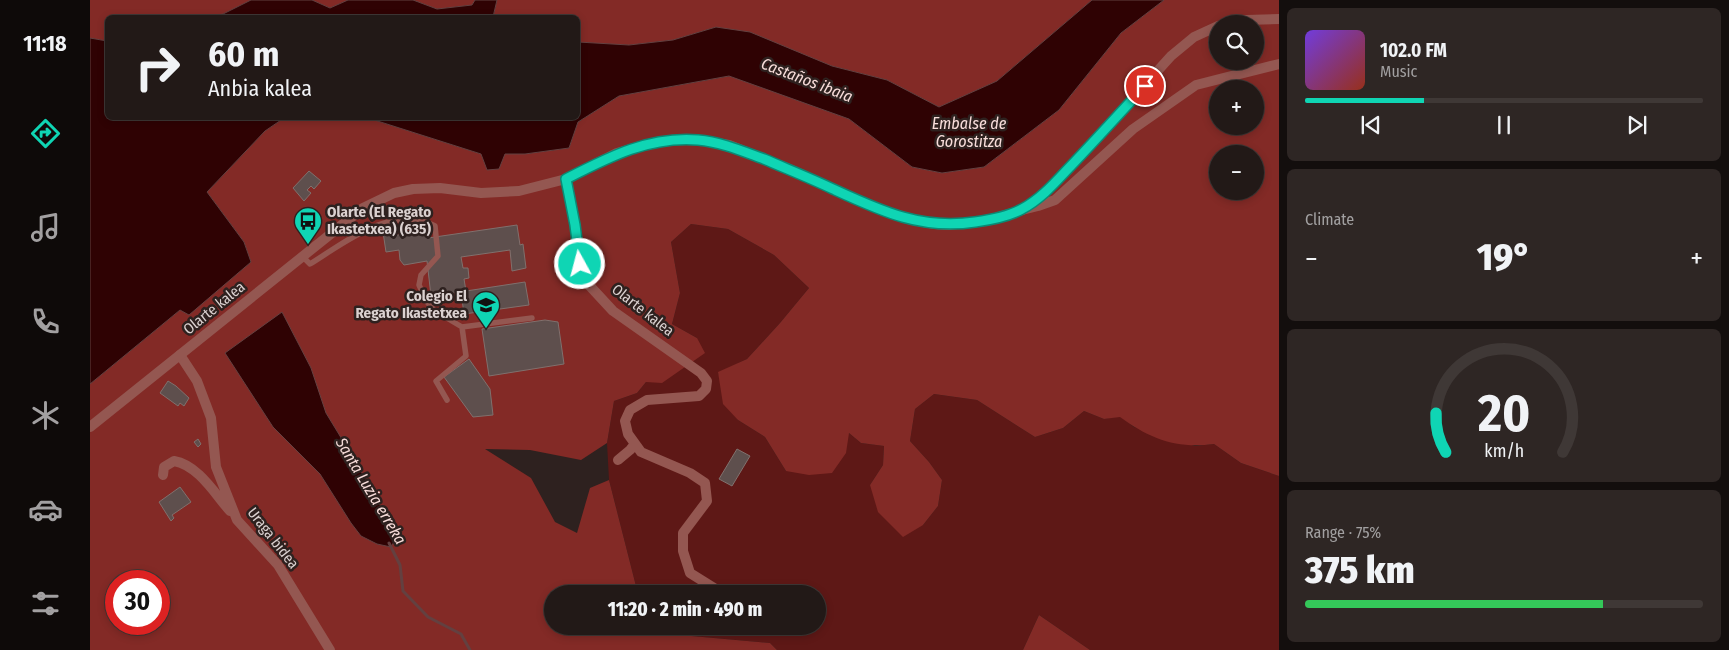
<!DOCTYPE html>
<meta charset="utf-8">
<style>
:root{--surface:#221917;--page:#2e2624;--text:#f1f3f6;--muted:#a2a0a1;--line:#3f3836;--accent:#0fd5b4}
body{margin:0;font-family:"Fira Sans Condensed",sans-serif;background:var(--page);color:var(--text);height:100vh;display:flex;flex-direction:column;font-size:19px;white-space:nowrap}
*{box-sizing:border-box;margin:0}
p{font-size:16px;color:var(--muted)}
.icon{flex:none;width:28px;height:28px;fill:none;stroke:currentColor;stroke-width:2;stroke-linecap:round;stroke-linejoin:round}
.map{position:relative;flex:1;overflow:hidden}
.details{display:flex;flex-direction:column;gap:8px;padding:8px;background:#130e0d;width:450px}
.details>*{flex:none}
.guide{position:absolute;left:15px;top:15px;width:475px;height:105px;border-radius:8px;box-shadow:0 2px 8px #0003,0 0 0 1px var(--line);background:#221917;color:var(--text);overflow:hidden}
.tools{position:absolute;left:1119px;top:15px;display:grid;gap:10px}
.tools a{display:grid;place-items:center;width:55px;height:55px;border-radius:50%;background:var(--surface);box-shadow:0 2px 8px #0003,0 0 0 1px var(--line);font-size:25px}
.speed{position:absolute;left:15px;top:570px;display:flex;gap:10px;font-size:25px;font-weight:700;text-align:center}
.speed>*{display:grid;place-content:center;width:65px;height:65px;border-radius:50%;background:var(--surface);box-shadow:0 2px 8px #0003,0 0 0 1px var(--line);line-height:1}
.speed .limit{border:8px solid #d22;background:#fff;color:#111}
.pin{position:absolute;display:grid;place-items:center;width:42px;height:42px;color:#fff;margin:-21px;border:2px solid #fff;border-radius:50%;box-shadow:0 1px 5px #0007}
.me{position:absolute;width:55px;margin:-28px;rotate:353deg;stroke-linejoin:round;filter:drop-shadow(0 0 4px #0008)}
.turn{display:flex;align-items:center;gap:18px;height:105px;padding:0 20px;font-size:22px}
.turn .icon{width:65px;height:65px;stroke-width:2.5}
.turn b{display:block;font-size:35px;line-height:42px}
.big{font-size:38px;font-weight:800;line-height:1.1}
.details .card{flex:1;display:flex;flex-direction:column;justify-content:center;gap:8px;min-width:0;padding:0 18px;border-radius:8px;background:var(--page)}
.details .dial{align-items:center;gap:0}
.dial svg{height:130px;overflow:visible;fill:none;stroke:var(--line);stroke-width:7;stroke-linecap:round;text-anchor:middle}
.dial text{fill:var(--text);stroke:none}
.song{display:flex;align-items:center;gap:15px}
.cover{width:60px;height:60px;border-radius:8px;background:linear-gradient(135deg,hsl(260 70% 55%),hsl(10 70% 35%))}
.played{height:5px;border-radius:2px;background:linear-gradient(90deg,var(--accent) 30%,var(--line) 30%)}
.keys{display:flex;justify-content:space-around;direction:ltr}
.heat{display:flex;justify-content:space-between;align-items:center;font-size:28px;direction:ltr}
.charge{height:8px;border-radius:4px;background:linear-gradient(90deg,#34c759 75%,var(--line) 0)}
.trip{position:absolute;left:454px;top:585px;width:282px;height:50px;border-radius:25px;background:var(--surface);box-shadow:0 2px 8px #0003,0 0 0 1px var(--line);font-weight:800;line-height:50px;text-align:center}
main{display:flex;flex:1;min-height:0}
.tabs{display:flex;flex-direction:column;width:90px;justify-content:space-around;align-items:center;background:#0e0a09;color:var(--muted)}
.tabs .icon{width:35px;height:35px}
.tabs .on{color:var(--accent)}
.tabs b{font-size:22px;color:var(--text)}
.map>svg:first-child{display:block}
.green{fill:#5e1816}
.forest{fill:#832a26;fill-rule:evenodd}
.water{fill:#2f0203;stroke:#634040}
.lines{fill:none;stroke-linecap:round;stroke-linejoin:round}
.stream{stroke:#634040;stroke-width:3}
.building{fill:#5e4f4d;stroke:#80706d}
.service{stroke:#945751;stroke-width:5.5}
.minor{stroke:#945751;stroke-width:10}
.tertiary{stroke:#945751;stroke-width:10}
.route-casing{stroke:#0a8a75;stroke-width:12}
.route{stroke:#0fd5b4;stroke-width:9}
.labels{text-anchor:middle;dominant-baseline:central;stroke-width:5;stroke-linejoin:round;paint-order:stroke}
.poi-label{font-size:15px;font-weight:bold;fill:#dbd1d0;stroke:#2e211f;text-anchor:start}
.street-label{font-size:15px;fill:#dbd1d0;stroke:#2e211f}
.water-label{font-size:16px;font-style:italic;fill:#f8ddda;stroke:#2e211f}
</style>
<main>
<nav class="tabs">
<b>11:18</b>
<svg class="icon on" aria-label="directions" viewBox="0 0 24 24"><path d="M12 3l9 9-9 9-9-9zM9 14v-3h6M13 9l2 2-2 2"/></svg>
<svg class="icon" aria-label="music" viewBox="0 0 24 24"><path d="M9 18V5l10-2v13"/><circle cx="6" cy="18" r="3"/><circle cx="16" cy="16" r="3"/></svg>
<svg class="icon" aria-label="phone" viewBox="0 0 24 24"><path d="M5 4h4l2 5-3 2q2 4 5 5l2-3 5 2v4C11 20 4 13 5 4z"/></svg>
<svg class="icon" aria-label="climate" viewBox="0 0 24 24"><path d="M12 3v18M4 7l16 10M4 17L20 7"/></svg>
<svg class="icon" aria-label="car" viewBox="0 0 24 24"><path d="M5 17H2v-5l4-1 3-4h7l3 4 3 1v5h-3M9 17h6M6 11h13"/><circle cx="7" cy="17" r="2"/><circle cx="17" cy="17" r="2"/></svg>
<svg class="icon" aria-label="filters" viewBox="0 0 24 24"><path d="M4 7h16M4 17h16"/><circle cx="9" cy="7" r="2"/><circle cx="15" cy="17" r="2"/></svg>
</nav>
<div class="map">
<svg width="1189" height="650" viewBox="0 0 1189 650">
<rect width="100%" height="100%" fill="#2e211f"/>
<path class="green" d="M601,224L638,229L684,255L719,288L690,323L657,359L628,373L648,420L675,437L696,471L759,433L771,443L794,446L793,465L780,485L833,525L848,506L852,480L839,462L820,441L825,409L844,394L887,400L945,437L973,428L994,411L1014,419L1030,416L1044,427L1105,446L1124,444L1151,463L1189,476V650H1000L949,615L933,650H687L680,643L557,632L556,626H728V594H548L519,480L517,443L524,401L547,393L556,382L607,338L582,324L590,293L581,242Z"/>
<path class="forest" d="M0,0H161L133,14L114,17L18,18L17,41L0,38Z
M222,0H258L240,8Z
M323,0H385L382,5L347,9Z
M407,0H1002L907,81L849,107L797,80L742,66L626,27L583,40L539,45L491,43L488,42V18H403Z
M1074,0H1189V476L1151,463L1124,444C1087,449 1060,439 1030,417L1014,419L994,411L973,428L945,437L887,400L844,394L825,409L820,441L839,462L852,480L848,506L833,525L813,537L788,512L780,485L793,465L794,446L771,443L759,433L756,453L742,473L719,475L696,471L675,437L648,420L633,404L628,372L657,359L690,323L719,288L684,255L638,229L601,224L581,242L590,293L582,324L607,338L615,353L572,383L556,382L547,393L524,401L517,443L491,460L440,450L395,449L441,478L465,522L487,533L500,488L519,480L548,594H462V626H556L557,632L680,643L687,650H0V384L90,310L99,314L161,262L154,242L117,192L175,131L194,118H278L391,154L398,170L414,154H435L479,148L488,122L529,96L640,76L759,119L822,167L852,173L894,167L969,110L1031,33ZM1128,24H1165V61H1128ZM1128,89H1165V126H1128ZM1128,154H1165V191H1128ZM26,581H69V624H26Z
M949,615L1000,650H933Z"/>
<path class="water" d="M161,0H222L240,8L258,0H323L347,9L382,5L385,0H407L403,17H114L133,14Z
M1002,0H1074L1031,33L969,110L894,167L852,173L822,167L759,119L639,76L529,96L488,122L479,148L435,154H415L409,169L397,170L391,154L278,118H488V42L539,45L583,40L626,27L660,32L742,66L797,80L849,107L907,81Z
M0,38L17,41L18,118H194L175,131L117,192L154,242L161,262L99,315L90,310L0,384Z
M192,312L221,368L236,413L264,459L303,528L306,538L301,547L287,544L271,536L261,523L230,474L183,427L135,353Z"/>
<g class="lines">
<path class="stream" d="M299,543L310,565L313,591L338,617L371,634L380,650"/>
</g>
<path class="building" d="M219,171L231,181L224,189L221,186L217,190L221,193L214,201L203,188Z
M427,225L430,245L433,244L436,268L422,271L420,250L371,257L373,268H378L379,278L374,279L376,291L435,282L439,305L374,314L371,292L341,296L337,261L314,265L310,260L309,250L296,252L293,232L306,230L307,235L337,231L338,238Z
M455,320L468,322L474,364L399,376L392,329Z
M379,359L400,389L403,415L383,417L354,377Z
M78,381L86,386L99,398L94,406L90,403L88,406L70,393Z
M108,439L111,444L108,447L104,442Z
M647,449L660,456L642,486L629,479Z
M90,487L101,502L82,515L84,518L81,521L69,502Z"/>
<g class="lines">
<path class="service" d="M213,257L220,264C254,243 303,203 345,226L348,256L331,275L329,285L337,302L345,311L372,327L442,318
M357,400L346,381L376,356L372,327"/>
<path class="minor" d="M476,179L485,225L490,264L498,284L523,311L611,373L617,381L616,389L609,396L557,400L540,410L535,421L538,434L551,452L600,473L615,483L617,501L593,533V551L600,573L624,588
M932,210L948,206L965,200L1043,129L1106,85L1189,64
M90,355L107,381L121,418L126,467L147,520L188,565L240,650
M528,460L540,450L545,444
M73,475L74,467L84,461C108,465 125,494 140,511"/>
<path class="tertiary" d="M1135,24L1156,20L1189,19
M0,427L273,208L304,193L323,189L350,188L391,193L429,191L476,179L527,153L558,144L582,140H609L639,145L704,171L789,209L818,219L844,224L859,225L899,220L932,210L953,194L988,159L1081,56L1104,37L1128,26"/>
</g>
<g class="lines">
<g class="route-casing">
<path id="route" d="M490,264L485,225L476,179C519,157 559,136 608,140C631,142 652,151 674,159C697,169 720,178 743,189C791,211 831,230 885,222C900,220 918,217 932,209C949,200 962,186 975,172C1002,144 1028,115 1055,86"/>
</g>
<use href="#route" class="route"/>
</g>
<defs>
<g id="bus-pin" transform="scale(1.4375)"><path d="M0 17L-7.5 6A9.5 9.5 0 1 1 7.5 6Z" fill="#0fd5b4" stroke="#2e211f"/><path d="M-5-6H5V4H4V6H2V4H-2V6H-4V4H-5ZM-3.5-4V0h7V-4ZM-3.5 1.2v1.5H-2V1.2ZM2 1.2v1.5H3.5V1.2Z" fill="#111"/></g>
<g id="school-pin" transform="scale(1.4375)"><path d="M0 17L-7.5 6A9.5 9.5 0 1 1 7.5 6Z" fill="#0fd5b4" stroke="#2e211f"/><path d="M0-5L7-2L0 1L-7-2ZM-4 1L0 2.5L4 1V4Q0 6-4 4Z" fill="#111"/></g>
</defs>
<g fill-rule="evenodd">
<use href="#bus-pin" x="218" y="221"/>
<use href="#school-pin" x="396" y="305"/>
</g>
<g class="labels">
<g class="poi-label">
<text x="237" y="212">Olarte (El Regato<tspan x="237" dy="17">Ikastetxea) (635)</tspan></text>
<text x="377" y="296" text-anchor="end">Colegio El<tspan x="377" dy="17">Regato Ikastetxea</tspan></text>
</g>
<g class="street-label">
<text transform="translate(124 308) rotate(-39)">Olarte kalea</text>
<text transform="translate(553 310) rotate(38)">Olarte kalea</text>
<text transform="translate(183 538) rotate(52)">Uraga bidea</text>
</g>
<g class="water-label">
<text transform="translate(717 80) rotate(21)">Castaños ibaia</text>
<text x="879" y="123">Embalse de<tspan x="879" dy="18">Gorostitza</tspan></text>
<text transform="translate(281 491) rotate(59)">Santa Luzia erreka</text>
</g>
</g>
</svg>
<div class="tools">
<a><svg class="icon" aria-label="search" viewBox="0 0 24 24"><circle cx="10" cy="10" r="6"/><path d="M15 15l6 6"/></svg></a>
<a>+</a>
<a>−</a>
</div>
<div class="speed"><div class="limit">30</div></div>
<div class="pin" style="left:1055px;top:86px;background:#d93025"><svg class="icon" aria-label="arrive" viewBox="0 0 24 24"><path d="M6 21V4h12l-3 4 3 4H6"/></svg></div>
<svg class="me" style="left:490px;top:264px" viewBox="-20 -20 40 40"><circle r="17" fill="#0fd5b4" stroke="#fff" stroke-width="3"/><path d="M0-11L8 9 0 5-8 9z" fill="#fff"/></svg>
<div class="trip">11:20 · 2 min · 490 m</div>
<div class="guide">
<div class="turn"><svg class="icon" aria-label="right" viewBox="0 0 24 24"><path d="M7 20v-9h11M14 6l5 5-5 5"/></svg><div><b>60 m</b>Anbia kalea</div></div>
</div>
</div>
<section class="details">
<div class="card">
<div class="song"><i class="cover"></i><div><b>102.0 FM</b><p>Music</p></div></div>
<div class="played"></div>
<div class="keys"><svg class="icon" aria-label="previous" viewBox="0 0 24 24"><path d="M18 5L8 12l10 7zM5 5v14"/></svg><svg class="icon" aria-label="pause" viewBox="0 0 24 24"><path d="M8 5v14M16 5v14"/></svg><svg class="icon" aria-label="next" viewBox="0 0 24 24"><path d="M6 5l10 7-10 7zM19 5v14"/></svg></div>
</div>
<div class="card"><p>Climate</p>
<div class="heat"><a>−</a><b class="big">19°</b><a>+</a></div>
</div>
<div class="card dial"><svg viewBox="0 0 100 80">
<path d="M14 69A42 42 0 1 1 86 69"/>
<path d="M14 69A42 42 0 0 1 8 45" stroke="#0fd5b4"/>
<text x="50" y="56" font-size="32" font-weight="700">20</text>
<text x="50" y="72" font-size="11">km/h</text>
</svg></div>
<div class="card"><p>Range · 75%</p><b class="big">375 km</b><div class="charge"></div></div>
</section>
</main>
